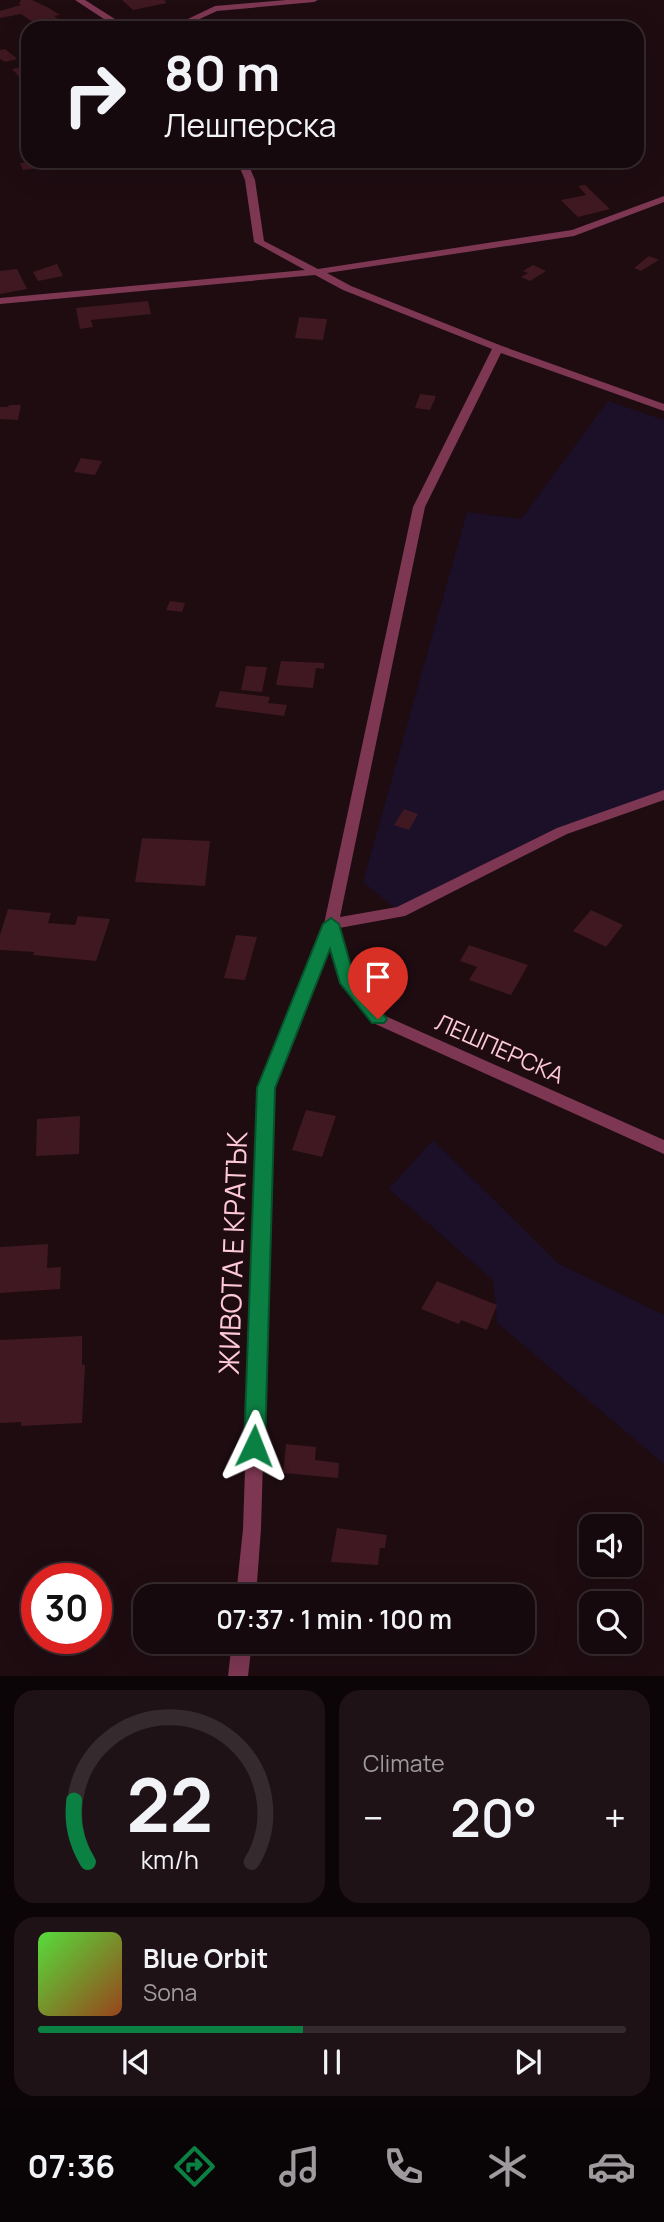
<!DOCTYPE html>
<meta charset="utf-8">
<style>
:root{--surface:#16090d;--page:#1f1216;--text:#f1f3f6;--muted:#9e9a9d;--line:#352a2e;--accent:#0b8043}
body{margin:0;font-family:Manrope,sans-serif;background:var(--page);color:var(--text);height:100vh;display:flex;flex-direction:column;font-size:26px;white-space:nowrap}
*{box-sizing:border-box;margin:0}
p{font-size:23px;color:var(--muted)}
.icon{flex:none;width:38px;height:38px;fill:none;stroke:currentColor;stroke-width:2;stroke-linecap:round;stroke-linejoin:round}
.map{position:relative;height:1676px;overflow:hidden}
.panel{display:flex;flex-direction:column;gap:14px;padding:14px;background:#0c0507;flex:1}
.panel>*{flex:none}
.guide{position:absolute;left:21px;top:21px;width:623px;height:147px;border-radius:21px;box-shadow:0 7px 28px #0002,0 0 0 2px var(--line);background:#16090d;color:var(--text);overflow:hidden}
.fabs{position:absolute;left:579px;top:1514px;display:grid;gap:14px}
.fabs a{display:grid;place-items:center;width:63px;height:63px;border-radius:14px;background:var(--surface);box-shadow:0 7px 28px #0002,0 0 0 2px var(--line);font-size:35px}
.speed{position:absolute;left:21px;top:1563px;display:flex;gap:14px;font-size:35px;font-weight:700;text-align:center}
.speed>*{display:grid;place-content:center;width:91px;height:91px;border-radius:50%;background:var(--surface);box-shadow:0 7px 28px #0002,0 0 0 2px var(--line);line-height:1}
.speed .limit{border:10px solid #d22;background:#fff;color:#111}
.pin{position:absolute;display:grid;place-items:center;width:60px;height:60px;color:#fff;margin:-72px -30px;border-radius:50% 50% 50% 0;rotate:-45deg;box-shadow:0 0 7px #0007}
.pin .icon{rotate:45deg}
.me{position:absolute;width:77px;margin:-38px;rotate:2deg;stroke-linejoin:round;filter:drop-shadow(0 0 5px #0008)}
.turn{display:flex;align-items:center;gap:24px;height:147px;padding:0 28px;font-size:32px}
.turn .icon{width:91px;height:91px;stroke-width:2.5}
.turn b{display:block;font-size:49px;line-height:60px}
.big{font-size:52px;font-weight:600;line-height:1.1}
.panel .tile{flex:1;display:flex;flex-direction:column;justify-content:center;gap:10px;min-width:0;padding:0 24px;border-radius:21px;background:var(--page)}
.panel .dial{align-items:center;gap:0}
.dial svg{height:182px;overflow:visible;fill:none;stroke:var(--line);stroke-width:7;stroke-linecap:round;text-anchor:middle}
.dial text{fill:var(--text);stroke:none}
.song{display:flex;align-items:center;gap:21px}
.cover{width:84px;height:84px;border-radius:10px;background:linear-gradient(135deg,hsl(110 70% 55%),hsl(20 70% 35%))}
.played{height:7px;border-radius:4px;background:linear-gradient(90deg,var(--accent) 45%,var(--line) 45%)}
.keys{display:flex;justify-content:space-around;direction:ltr}
.heat{display:flex;justify-content:space-between;align-items:center;font-size:38px;direction:ltr}
.panel .tiles{flex:1;display:grid;gap:14px;grid-template-columns:1fr 1fr}
.tile:last-child{grid-column:span 2}
.trip{position:absolute;left:133px;top:1584px;width:402px;height:70px;border-radius:21px;background:var(--surface);box-shadow:0 7px 28px #0002,0 0 0 2px var(--line);font-weight:600;line-height:70px;text-align:center}
.tabs{display:flex;height:112px;justify-content:space-around;align-items:center;background:#090405;color:var(--muted)}
.tabs .icon{width:49px;height:49px}
.tabs .selected{color:var(--accent)}
.tabs b{font-size:32px;color:var(--text)}
.map>svg:first-child{display:block}
.green{fill:#1c0f28}
.building{fill:#3f1821}
.lines{fill:none;stroke-linecap:round;stroke-linejoin:round}
.street{fill:#7d3752;fill-rule:evenodd}
.route{fill:#0b8043;stroke:#07532c;stroke-width:2}
.labels{text-anchor:middle;dominant-baseline:central;stroke-width:7;stroke-linejoin:round;paint-order:stroke}
.street-label{font-size:23px;fill:#ffc9da;stroke:#1e0c11}
.near-street-label{font-size:28px;fill:#ffc9da;stroke:#1e0c11}
</style>
<div class="map">
<svg width="664" height="1676" viewBox="0 0 664 1676">
<rect width="100%" height="100%" fill="#1e0c11"/>
<path class="green" d="M608,401L664,420V795L562,831L400,912L363,882L467,512L521,519Z
M433,1140L559,1264L664,1315V1464L497,1323L493,1280L389,1189Z"/>
<path class="building" d="M21,0H32L49,8L60,15L54,16L66,25L42,28L21,14L0,18V11L21,5L19,3Z
M122,0H164L167,3L133,10Z
M5,49L14,56L17,59L5,62L0,59V50Z
M28,66V79L22,80L12,69Z
M41,161H82V163L23,170L20,163Z
M585,185L610,209L578,217L561,200L586,195L578,186Z
M649,256L659,260L641,271L634,268Z
M57,264L63,276L38,281L33,272Z
M533,265L546,271L530,281L521,277L528,273L523,271Z
M17,269L27,289L0,294V271Z
M148,301L151,314L91,320L93,327L80,329L76,308Z
M299,317L327,319L323,340L295,338Z
M420,394L436,396L430,410L415,408Z
M9,405H21L18,420L0,419V407H8Z
M81,458L102,461L95,475L74,472Z
M170,601L185,603L182,612L166,610Z
M281,661L324,663V669L316,668L313,688L276,685Z
M246,666L267,667L262,692L241,690Z
M220,691L270,697L268,703L287,705L284,716L215,707Z
M404,809L418,814L409,830L394,825Z
M142,838L210,841L205,886L135,882Z
M8,909L51,913L48,923L75,925L78,916L110,919L96,961L33,955L34,952L0,950V935Z
M591,910L623,925L606,947L573,931Z
M236,935L257,937L245,980L224,978Z
M469,945L528,965L511,995L469,980L477,967L460,961Z
M306,1110L336,1116L322,1157L292,1150Z
M80,1116L79,1154L36,1156L37,1119Z
M48,1244L47,1268L61,1267L60,1289L0,1293V1247Z
M437,1281L497,1305L487,1330L461,1320L459,1324L421,1309Z
M82,1336V1365H85L82,1423L21,1426V1422L0,1423V1340Z
M286,1444L316,1447L315,1460L339,1463L338,1478L283,1473Z
M337,1528L387,1535L385,1548H380L378,1565L331,1562Z"/>
<g class="lines">
<path class="street" d="M75,0H85L118,21L157,28L113,25Z
M286,0H318L314,2L217,11L180,28H169L215,6Z
M237,161H247L255,180L264,241L318,269L572,230L664,196V202L574,236L327,273L351,286L502,346L664,404V411L501,353L425,507L340,917L397,907L557,828L664,790V800L567,834L405,916L339,928L353,977L383,1015L664,1140V1154L373,1023L341,983L330,946L274,1088L261,1529L256,1596H236L243,1529L258,1088L324,924L413,507L492,349L343,290L315,275L0,304V298L305,270L254,242L245,180Z
M232,1642H252L248,1676H228Z"/>
</g>
<path class="route" d="M331,918L339,924L354,977L387,1019L384,1023H372L340,983L330,949L275,1088L265,1446L262,1453L254,1455L247,1453L244,1446L257,1088L323,924Z"/>
<g class="labels">
<g class="street-label">
<text transform="translate(500 1048) rotate(24)">ЛЕШПЕРСКА</text>
</g>
<g class="near-street-label">
<text transform="translate(232 1253) rotate(-88)">ЖИВОТА Е КРАТЪК</text>
</g>
</g>
</svg>
<div class="fabs">
<a><svg class="icon" aria-label="sound" viewBox="0 0 24 24"><path d="M4 9h4l5-4v14l-5-4H4zM17 9q2 3 0 6"/></svg></a>
<a><svg class="icon" aria-label="search" viewBox="0 0 24 24"><circle cx="10" cy="10" r="6"/><path d="M15 15l6 6"/></svg></a>
</div>
<div class="speed"><div class="limit">30</div></div>
<div class="pin" style="left:378px;top:1019px;background:#d93025"><svg class="icon" aria-label="arrive" viewBox="0 0 24 24"><path d="M6 21V4h12l-3 4 3 4H6"/></svg></div>
<svg class="me" style="left:254px;top:1446px" viewBox="-20 -20 40 40"><path d="M0-17L14 15 0 8-14 15z" fill="#0b8043" stroke="#fff" stroke-width="4"/></svg>
<div class="trip">07:37 · 1 min · 100 m</div>
<div class="guide">
<div class="turn"><svg class="icon" aria-label="right" viewBox="0 0 24 24"><path d="M7 20v-9h11M14 6l5 5-5 5"/></svg><div><b>80 m</b>Лешперска</div></div>
</div>
</div>
<section class="panel">
<div class="tiles">
<div class="tile dial"><svg viewBox="0 0 100 80">
<path d="M14 69A42 42 0 1 1 86 69"/>
<path d="M14 69A42 42 0 0 1 8 42" stroke="#0b8043"/>
<text x="50" y="56" font-size="32" font-weight="700">22</text>
<text x="50" y="72" font-size="11">km/h</text>
</svg></div>
<div class="tile"><p>Climate</p>
<div class="heat"><a>−</a><b class="big">20°</b><a>+</a></div>
</div>
<div class="tile">
<div class="song"><i class="cover"></i><div><b>Blue Orbit</b><p>Sona</p></div></div>
<div class="played"></div>
<div class="keys"><svg class="icon" aria-label="previous" viewBox="0 0 24 24"><path d="M18 5L8 12l10 7zM5 5v14"/></svg><svg class="icon" aria-label="pause" viewBox="0 0 24 24"><path d="M8 5v14M16 5v14"/></svg><svg class="icon" aria-label="next" viewBox="0 0 24 24"><path d="M6 5l10 7-10 7zM19 5v14"/></svg></div>
</div>
</div>
</section>
<nav class="tabs">
<b>07:36</b>
<svg class="icon selected" aria-label="directions" viewBox="0 0 24 24"><path d="M12 3l9 9-9 9-9-9zM9 14v-3h6M13 9l2 2-2 2"/></svg>
<svg class="icon" aria-label="music" viewBox="0 0 24 24"><path d="M9 18V5l10-2v13"/><circle cx="6" cy="18" r="3"/><circle cx="16" cy="16" r="3"/></svg>
<svg class="icon" aria-label="phone" viewBox="0 0 24 24"><path d="M5 4h4l2 5-3 2q2 4 5 5l2-3 5 2v4C11 20 4 13 5 4z"/></svg>
<svg class="icon" aria-label="climate" viewBox="0 0 24 24"><path d="M12 3v18M4 7l16 10M4 17L20 7"/></svg>
<svg class="icon" aria-label="car" viewBox="0 0 24 24"><path d="M5 17H2v-5l4-1 3-4h7l3 4 3 1v5h-3M9 17h6M6 11h13"/><circle cx="7" cy="17" r="2"/><circle cx="17" cy="17" r="2"/></svg>
</nav>
